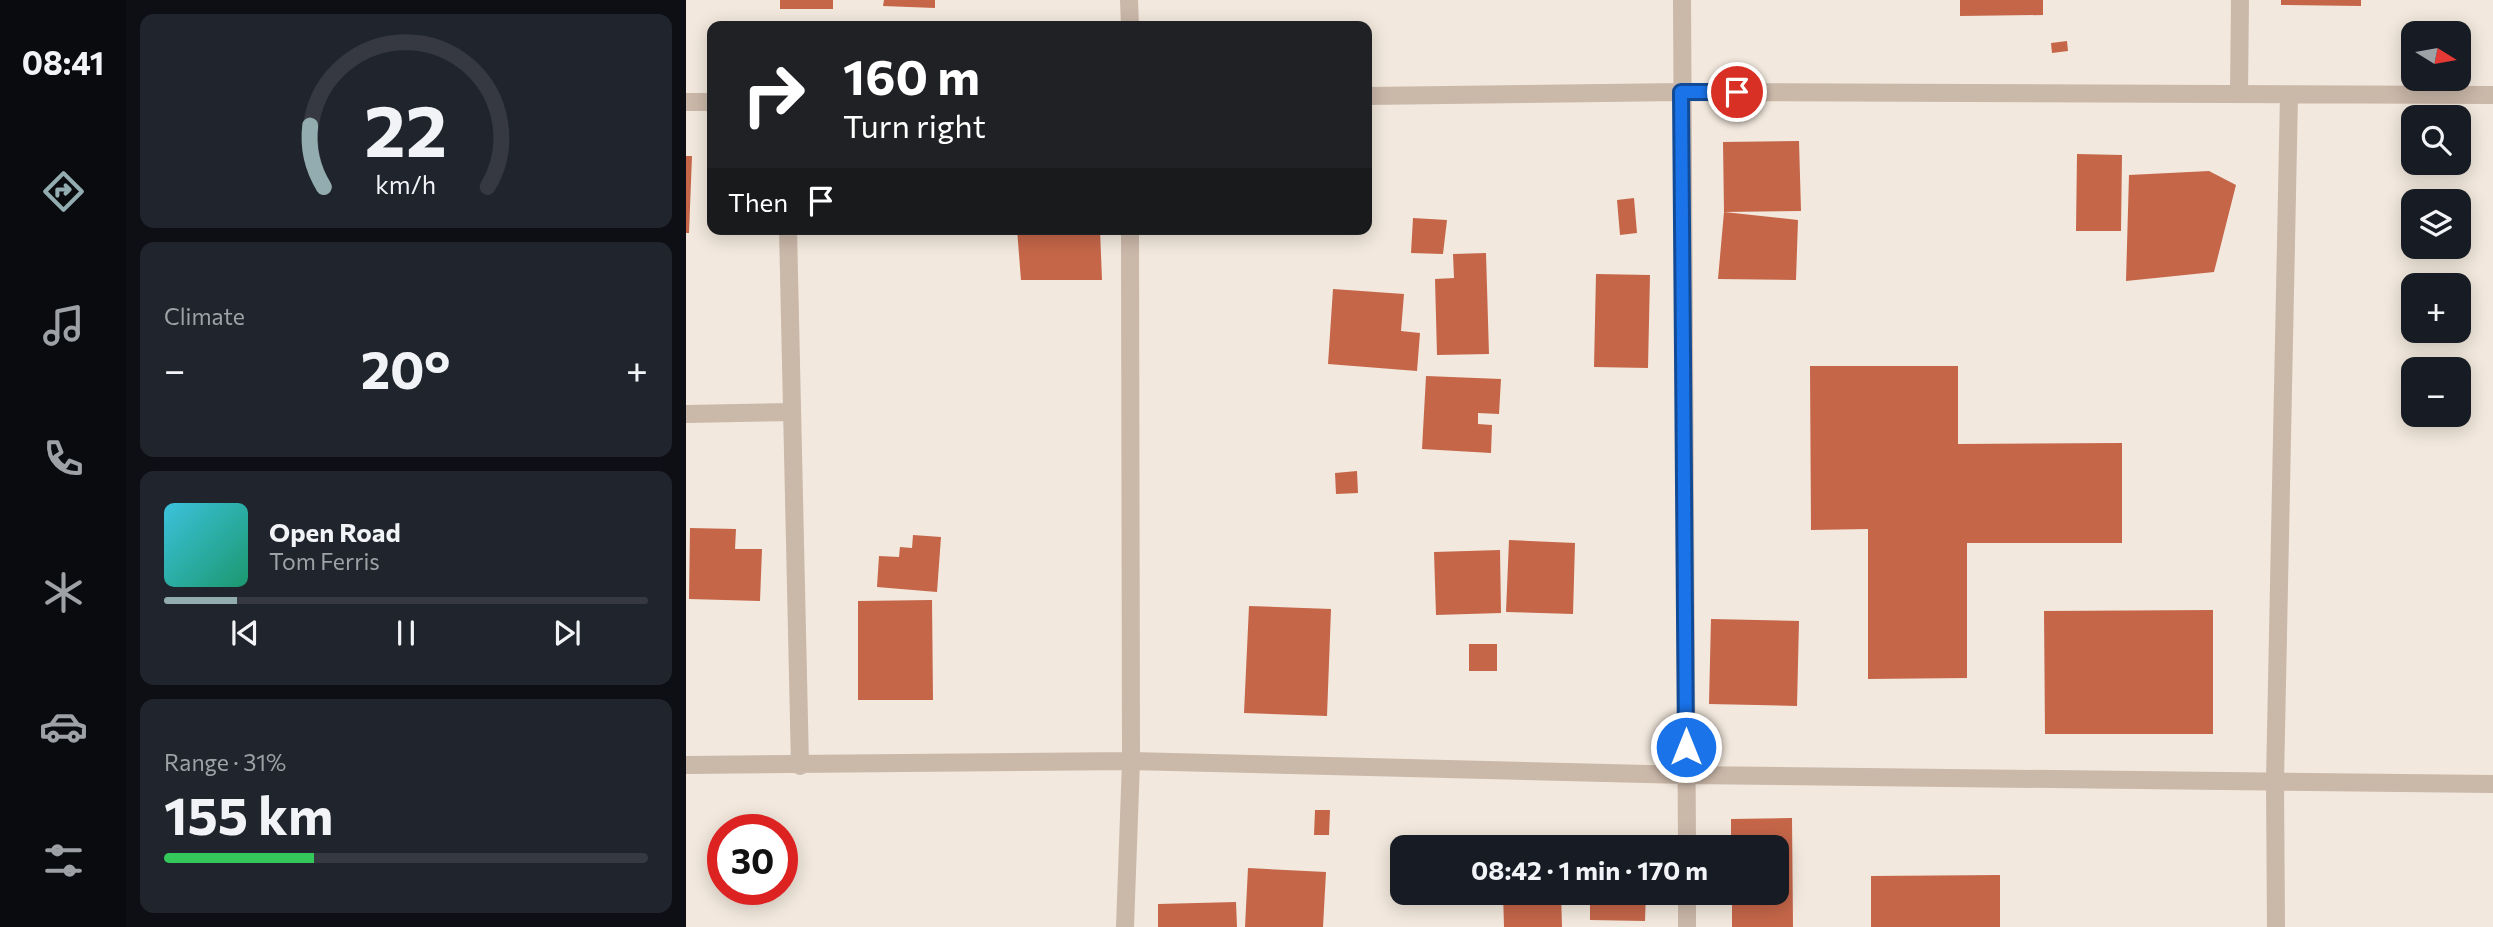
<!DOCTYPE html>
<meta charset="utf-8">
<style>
:root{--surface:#171b24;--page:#20242c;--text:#f1f3f6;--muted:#9ea1a6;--line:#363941;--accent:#92acaf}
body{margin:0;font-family:Commissioner,sans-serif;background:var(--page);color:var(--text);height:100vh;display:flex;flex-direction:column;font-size:26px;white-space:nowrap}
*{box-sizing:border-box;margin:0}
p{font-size:23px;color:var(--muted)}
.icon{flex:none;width:38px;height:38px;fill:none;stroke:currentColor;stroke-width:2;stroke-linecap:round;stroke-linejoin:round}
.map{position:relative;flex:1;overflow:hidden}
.drawer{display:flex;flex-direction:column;gap:14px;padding:14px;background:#0d0f14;width:560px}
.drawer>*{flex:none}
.hud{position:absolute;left:21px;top:21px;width:665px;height:214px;border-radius:14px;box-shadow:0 4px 18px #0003;background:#202124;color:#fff;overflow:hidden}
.needle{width:46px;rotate:101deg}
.controls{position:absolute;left:1715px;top:21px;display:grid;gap:14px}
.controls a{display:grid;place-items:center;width:70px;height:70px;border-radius:14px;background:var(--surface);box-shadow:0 4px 18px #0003;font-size:35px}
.speed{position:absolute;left:21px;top:814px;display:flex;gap:14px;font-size:35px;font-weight:700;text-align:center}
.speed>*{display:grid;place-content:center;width:91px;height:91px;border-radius:50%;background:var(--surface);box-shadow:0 4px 18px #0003;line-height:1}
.speed .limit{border:10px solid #d22;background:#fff;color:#111}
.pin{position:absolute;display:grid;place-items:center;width:60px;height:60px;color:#fff;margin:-30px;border:4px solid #fff;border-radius:50%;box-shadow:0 2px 7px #0007}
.me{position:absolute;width:77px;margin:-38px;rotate:0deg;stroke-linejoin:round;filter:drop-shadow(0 0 5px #0008)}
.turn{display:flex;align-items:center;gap:24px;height:147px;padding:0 21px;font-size:32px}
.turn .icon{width:91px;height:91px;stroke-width:2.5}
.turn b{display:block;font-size:49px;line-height:60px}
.then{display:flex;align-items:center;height:66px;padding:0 21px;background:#0003;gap:14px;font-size:26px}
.big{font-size:52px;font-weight:700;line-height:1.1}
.drawer .card{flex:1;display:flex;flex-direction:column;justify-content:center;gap:10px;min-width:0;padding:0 24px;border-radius:14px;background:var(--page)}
.drawer .dial{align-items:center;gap:0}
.dial svg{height:182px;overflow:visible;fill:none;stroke:var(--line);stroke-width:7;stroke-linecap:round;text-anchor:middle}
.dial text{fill:var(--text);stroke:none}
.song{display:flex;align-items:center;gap:21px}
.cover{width:84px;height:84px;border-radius:10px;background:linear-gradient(135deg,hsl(190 70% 55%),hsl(160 70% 35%))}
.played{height:7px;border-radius:4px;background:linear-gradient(90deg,var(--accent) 15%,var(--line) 15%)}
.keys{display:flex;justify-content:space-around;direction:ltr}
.heat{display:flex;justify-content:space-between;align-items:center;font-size:38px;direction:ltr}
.charge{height:10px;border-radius:5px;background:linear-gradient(90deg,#34c759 31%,var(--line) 0)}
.trip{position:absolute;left:704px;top:835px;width:399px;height:70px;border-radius:14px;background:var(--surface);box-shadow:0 4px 18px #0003;font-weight:700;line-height:70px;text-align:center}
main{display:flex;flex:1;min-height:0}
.tabs{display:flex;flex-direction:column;width:126px;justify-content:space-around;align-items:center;background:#090b0e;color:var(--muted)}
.tabs .icon{width:49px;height:49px}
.tabs .current{color:var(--accent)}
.tabs b{font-size:32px;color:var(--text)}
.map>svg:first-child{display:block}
.building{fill:#c56649}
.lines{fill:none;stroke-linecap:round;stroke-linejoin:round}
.minor{stroke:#cab8a9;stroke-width:18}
.route-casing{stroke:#114b97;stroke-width:18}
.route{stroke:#1a73e8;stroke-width:12}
</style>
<main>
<nav class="tabs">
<b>08:41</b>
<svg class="icon current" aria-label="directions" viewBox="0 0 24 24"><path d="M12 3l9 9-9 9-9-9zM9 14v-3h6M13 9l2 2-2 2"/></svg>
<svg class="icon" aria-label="music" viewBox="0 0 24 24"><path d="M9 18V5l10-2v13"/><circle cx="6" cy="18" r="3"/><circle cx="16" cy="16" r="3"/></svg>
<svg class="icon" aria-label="phone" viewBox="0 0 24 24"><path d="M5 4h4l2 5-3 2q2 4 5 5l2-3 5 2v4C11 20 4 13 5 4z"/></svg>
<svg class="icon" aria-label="climate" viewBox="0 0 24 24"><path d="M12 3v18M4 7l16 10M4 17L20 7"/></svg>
<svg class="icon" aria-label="car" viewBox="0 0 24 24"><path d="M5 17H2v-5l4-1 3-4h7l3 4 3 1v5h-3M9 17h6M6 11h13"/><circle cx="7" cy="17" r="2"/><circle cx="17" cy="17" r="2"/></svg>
<svg class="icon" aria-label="filters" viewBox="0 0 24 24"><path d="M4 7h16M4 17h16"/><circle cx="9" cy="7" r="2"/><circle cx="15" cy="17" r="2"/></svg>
</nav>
<section class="drawer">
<div class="card dial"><svg viewBox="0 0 100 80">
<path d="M14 69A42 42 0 1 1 86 69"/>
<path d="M14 69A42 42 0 0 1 8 42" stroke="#92acaf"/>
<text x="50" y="56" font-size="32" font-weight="700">22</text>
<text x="50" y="72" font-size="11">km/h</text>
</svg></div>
<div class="card"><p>Climate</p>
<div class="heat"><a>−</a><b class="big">20°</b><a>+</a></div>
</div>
<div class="card">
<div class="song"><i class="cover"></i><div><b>Open Road</b><p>Tom Ferris</p></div></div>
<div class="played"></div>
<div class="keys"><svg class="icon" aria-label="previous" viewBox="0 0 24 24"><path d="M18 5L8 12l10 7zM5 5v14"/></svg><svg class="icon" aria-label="pause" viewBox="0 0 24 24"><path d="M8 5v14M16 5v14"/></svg><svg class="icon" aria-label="next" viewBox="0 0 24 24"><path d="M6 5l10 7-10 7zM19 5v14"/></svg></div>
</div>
<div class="card"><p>Range · 31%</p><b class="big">155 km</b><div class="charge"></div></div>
</section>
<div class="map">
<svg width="1807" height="927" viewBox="0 0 1807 927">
<rect width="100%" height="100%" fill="#f2e8dd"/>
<path class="building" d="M94,0H147V9H94Z
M198,0H249V8L197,6Z
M1274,0H1357V15L1274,16Z
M1595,0H1675V6L1595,5Z
M1381,41L1382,51L1366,53L1365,43Z
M1113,141L1115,211L1038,212L1037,142Z
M1391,154L1436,155L1435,231H1390Z
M0,156H6L3,233H0Z
M1523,171L1550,185L1528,272L1440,281L1443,175Z
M948,198L951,233L934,235L931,200Z
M1038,212L1112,220L1110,280L1032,279Z
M727,218L761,220L757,254L725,253Z
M331,229H414L416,280H335Z
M800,253L803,354L751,355L749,279L768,278L767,254Z
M910,274L964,275L962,368L908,367Z
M647,289L718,294L715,331L734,333L731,371L642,364Z
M1124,366H1272V444L1436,443V543H1281V678L1182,679V529L1125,530Z
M740,376L815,379L813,414L792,413V424L806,425L805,453L736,449Z
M671,471L672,493L650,494L649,473Z
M4,528L50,529L49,549H76L74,601L3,599Z
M227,535L255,537L251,592L191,587L193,556L213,557L214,547L226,548Z
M823,540L889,543L887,614L820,612Z
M814,550L815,613L750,615L748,552Z
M246,600L247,700H172V601Z
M563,606L645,609L641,716L558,713Z
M1527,610V734H1359L1358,611Z
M1025,619L1113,621L1111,706L1023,704Z
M783,644H811V671H783Z
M629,810H644L643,835H628Z
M1106,818L1107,927H1046V892H1090V847H1045V819Z
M873,840V847H815V842Z
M562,868L640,872L637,927H559Z
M1314,875V927H1185V876Z
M817,892H875L876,927H818Z
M904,892H960L959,921L904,920Z
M550,902L551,927H472V904Z"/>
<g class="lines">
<path class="minor" d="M443,0L444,26
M996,0L1001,847
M1553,93L1554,0
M681,96L995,92L1807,95
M0,102H26
M102,229L114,766
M0,414L106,412
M0,765L445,761L1000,775L1807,784
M1001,892V927
M439,927L445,761L444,229
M1590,927L1589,781L1603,95"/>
</g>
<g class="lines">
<g class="route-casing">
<path id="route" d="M1000,747L995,92H1051"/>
</g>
<use href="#route" class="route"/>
</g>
</svg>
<div class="controls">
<a><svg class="needle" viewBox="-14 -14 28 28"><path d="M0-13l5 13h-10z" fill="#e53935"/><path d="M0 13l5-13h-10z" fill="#9ea1a6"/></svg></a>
<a><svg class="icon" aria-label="search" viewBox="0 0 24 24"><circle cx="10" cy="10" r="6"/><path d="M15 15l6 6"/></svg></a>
<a><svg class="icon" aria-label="layers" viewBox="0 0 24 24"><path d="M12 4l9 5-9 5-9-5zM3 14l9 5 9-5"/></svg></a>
<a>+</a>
<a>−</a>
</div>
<div class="speed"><div class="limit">30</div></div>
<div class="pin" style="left:1051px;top:92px;background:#d93025"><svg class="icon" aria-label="arrive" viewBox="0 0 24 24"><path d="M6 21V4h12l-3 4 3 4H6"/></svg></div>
<svg class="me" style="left:1000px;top:747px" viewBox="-20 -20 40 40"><circle r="17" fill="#1a73e8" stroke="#fff" stroke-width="3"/><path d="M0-11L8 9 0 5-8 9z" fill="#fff"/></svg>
<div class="trip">08:42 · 1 min · 170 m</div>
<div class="hud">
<div class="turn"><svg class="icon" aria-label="right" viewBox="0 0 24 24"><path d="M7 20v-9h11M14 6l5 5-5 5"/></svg><div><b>160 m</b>Turn right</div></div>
<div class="then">Then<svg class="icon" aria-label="arrive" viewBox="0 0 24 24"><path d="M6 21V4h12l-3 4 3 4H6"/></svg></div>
</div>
</div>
</main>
